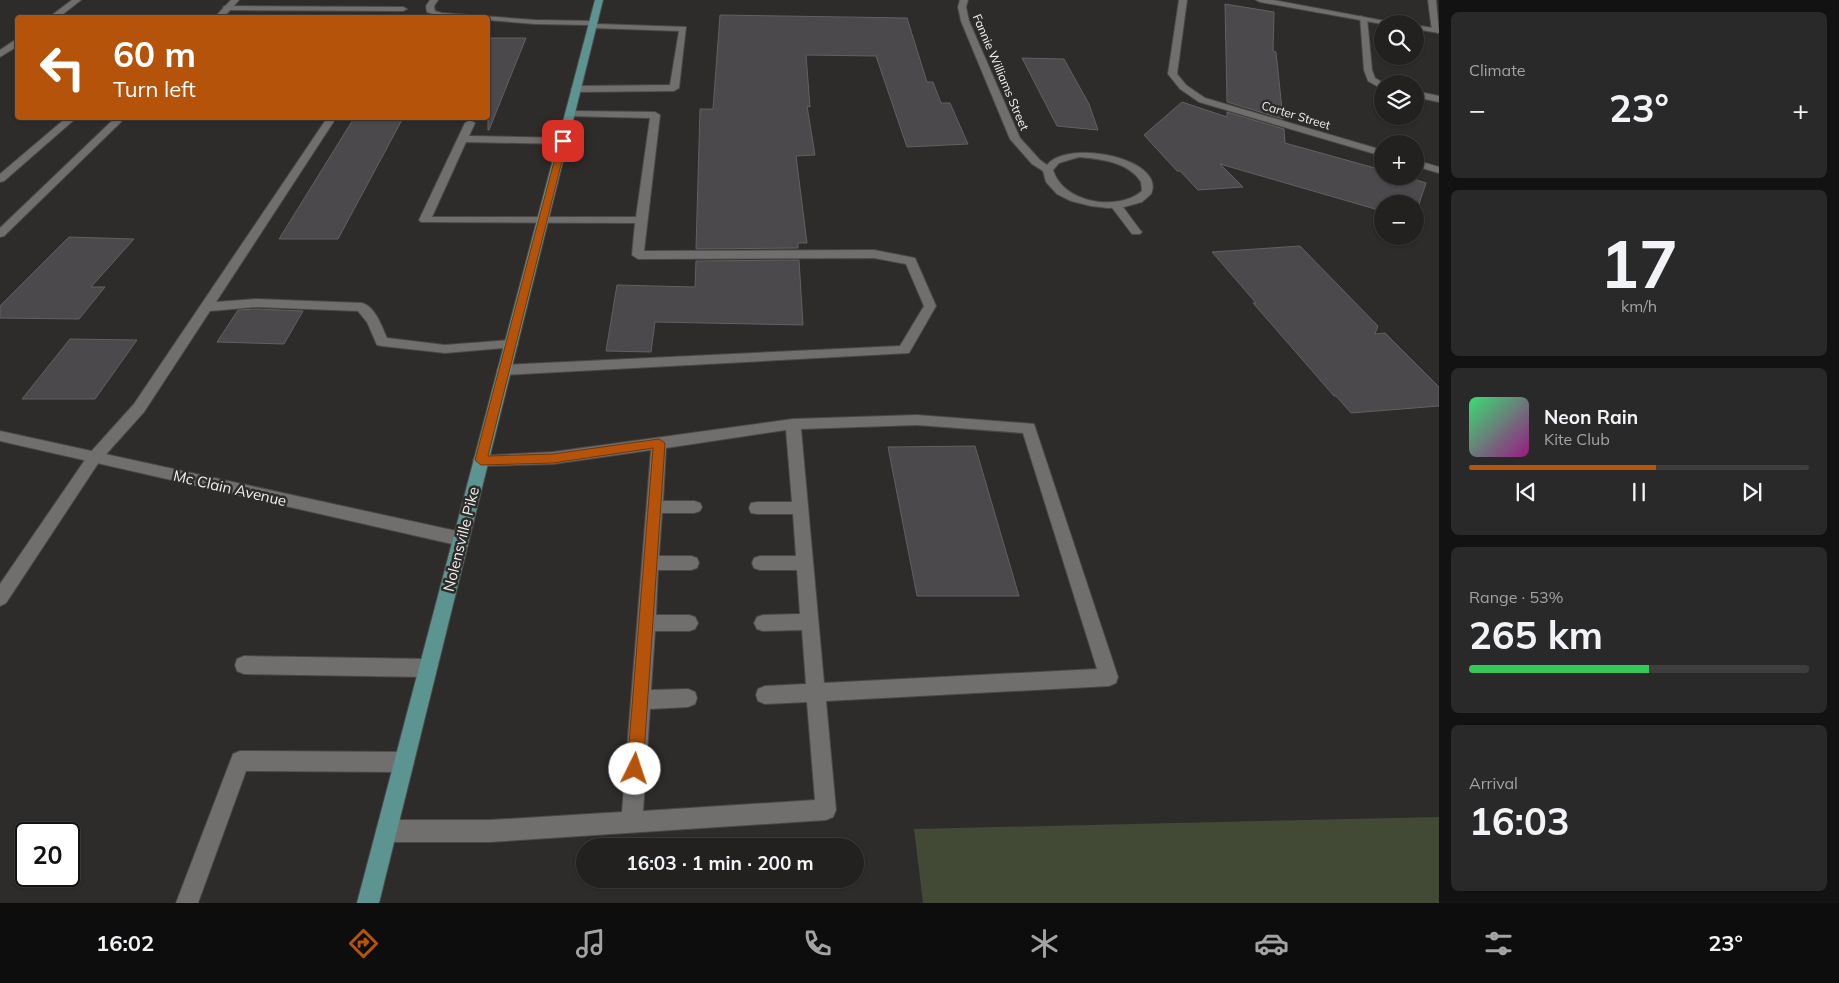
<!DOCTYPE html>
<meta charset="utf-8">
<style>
:root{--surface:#222120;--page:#2a2929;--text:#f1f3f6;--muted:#a2a3a5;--line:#3f3e3e;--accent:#b45309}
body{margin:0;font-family:Mulish,sans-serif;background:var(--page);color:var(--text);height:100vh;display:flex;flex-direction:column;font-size:19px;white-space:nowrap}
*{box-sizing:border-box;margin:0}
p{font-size:16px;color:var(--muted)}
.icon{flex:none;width:28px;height:28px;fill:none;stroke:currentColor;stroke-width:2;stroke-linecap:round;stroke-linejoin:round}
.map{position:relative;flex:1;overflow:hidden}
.drawer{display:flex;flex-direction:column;gap:12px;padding:12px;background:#131212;width:400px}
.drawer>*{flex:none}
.guide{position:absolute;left:15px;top:15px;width:475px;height:105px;border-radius:5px;box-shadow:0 1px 4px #0004,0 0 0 1px var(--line);background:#b45309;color:#fff;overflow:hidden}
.tools{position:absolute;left:1374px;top:15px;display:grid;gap:10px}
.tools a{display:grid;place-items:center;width:50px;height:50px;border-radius:50%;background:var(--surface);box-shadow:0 1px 4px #0004,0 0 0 1px var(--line);font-size:25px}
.speed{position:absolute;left:15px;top:822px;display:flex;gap:10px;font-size:25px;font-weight:700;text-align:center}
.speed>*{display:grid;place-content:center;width:65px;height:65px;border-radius:50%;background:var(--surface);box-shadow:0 1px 4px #0004,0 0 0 1px var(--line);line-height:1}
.speed .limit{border:2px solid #111;border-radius:8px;background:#fff;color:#111}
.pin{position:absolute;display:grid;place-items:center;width:42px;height:42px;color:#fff;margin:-21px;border-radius:10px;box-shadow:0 2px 8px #0006}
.me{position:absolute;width:55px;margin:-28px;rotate:4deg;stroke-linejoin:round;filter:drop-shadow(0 0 4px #0008)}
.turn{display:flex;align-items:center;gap:18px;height:105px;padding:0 15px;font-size:22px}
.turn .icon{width:65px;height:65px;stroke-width:2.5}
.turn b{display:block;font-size:35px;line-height:42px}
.big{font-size:38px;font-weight:700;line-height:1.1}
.drawer .widget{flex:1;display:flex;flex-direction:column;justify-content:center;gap:8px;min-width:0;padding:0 18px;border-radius:8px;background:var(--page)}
.drawer .dial{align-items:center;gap:0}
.dial b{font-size:65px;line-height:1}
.song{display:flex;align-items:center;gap:15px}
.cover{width:60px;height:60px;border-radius:8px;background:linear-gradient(135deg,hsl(140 70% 55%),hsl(310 70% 35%))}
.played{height:5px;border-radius:2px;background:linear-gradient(90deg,var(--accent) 55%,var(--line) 55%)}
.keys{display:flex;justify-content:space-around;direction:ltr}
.heat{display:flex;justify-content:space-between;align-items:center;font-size:28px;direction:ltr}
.charge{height:8px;border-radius:4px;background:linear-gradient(90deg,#34c759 53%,var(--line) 0)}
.trip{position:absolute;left:576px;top:838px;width:288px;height:50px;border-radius:25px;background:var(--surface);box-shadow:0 1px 4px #0004,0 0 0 1px var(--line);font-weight:700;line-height:50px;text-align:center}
.menu{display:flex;height:80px;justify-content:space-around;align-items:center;background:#0e0d0d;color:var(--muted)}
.menu .icon{width:35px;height:35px}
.menu .active{color:var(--accent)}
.menu b{font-size:22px;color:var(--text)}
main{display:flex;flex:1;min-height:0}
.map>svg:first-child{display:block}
.green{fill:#424935}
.building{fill:#4b494c;stroke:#616062}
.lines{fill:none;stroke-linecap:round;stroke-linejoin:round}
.lane-casing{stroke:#4b4948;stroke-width:2}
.street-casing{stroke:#4b4948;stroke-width:2}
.primary-casing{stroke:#4b4948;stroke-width:2}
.lane{fill:#716f6d;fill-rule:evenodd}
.street{fill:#716f6d;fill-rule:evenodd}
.primary{fill:#5b9490;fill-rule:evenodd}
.route{fill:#b45309;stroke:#753606}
.labels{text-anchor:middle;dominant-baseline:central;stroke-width:5;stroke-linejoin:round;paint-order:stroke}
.far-street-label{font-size:12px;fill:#f3f2f1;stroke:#2e2c2a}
.street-label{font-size:15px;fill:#f3f2f1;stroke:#2e2c2a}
</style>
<main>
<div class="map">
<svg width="1439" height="903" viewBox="0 0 1439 903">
<rect width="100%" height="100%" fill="#2e2c2a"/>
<path class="green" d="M1439,817V903H923L914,829Z"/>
<path class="building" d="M1225,4L1274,12L1273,51L1276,52L1283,119L1227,102Z
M720,15L907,18L927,82H933L941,103H950L968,144L907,147L876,56L806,55L810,107L807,106L815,155L796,156L807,243H798V248L696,249L700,109H713Z
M488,38H526L489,130H488Z
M1022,58L1064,59L1089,104L1098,130L1057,126Z
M1182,102L1227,117V112L1284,129L1285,143L1382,170V176H1404L1426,183L1415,216V204H1382V211L1220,164L1243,187L1198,190L1180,171H1177L1144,135Z
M354,118H403L338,239H279Z
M69,237L134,239L91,287H105L79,319L0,318V306Z
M1300,246L1378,326L1375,334L1385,333L1439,387V406L1351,413L1336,396H1334L1253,303H1256L1212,252Z
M799,260L803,325L655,322L651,352L606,351L617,285L695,287L696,261Z
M256,309L303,311L284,344L217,342L238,310Z
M70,339L137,340L95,399H22Z
M975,446L1019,596H917L888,447Z"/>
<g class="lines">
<g class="lane-casing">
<path id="lane" d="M72,0H81L58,18H48Z
M430,0H438L434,6L435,11L442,13L535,20L593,21L597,24L686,27L679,88L674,91L576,92L571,89L576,86L670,85L679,31L592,28L588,25L535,24L488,20V18L441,17L427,12L426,6Z
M1428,0H1436L1439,33L1432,31Z
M224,6L403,7L407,9L403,11L227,10L223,8Z
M1360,16L1367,18L1372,70L1375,78L1385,84H1382V89L1368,81L1364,70Z
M15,40H18V46L0,57V50Z
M1415,91L1439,96V102L1415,97Z
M570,111L655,112L660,115L644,251L874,250L915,258L936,306L909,353L504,375L499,373L497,370L499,367L504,365L900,346L924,306L906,264L874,258L638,259L632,255L635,223L421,222L419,220L465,123L470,120L475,123L469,136L563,138L568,141L563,144L466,142L432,217H636L650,118L567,116L565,114Z
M66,118L75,119L4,181L0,182V174Z
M327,118H336L216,302L256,299L362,303C375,306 382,327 387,338L445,345L511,340L516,341L518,344L516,347L445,353L382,346L377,345L367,322L358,311L256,307L210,311L144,412L99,462L6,603L0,606V584L89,454L134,404Z
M1116,202L1120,203L1140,230L1142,232L1140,234H1132L1110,205Z
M917,415L1034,424L1118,677L1116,683L1109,686L826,701L836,810L833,817L826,820L490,842H387L380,838L376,831L380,824L387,820H490L622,812L651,450L553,464L481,466L476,464L473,460L476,456L553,452L793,419ZM917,425L1023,433L1097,669L824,683L801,429ZM786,430L792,502H757L751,503L749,508L751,513L757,514H793L796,556H760L754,558L752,563L754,568L760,570H797L800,614L763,615L757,617L754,623L757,629L763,631L802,630L806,684L765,686L758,689L756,695L758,701L765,704L807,702L815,800L643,811L650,709L688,707L695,704L697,698L695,692L688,689L651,690L655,631H689L695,629L698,623L695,617L689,615H656L658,570H691L697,568L699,563L697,558L691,556H659L662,513H694L700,511L702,507L700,503L694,501H663L666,448Z
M244,656L428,659L435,662L437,668L435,674L428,677L244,674L237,671L235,665L237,659Z
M240,751L404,752L411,755L414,762L411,769L404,772L246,771L198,903H176L233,754Z"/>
</g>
<g class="street-casing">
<path id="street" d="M231,0H239L223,18H214Z
M960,0H968L966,7L969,21L1020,138L1040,160L1047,165C1068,138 1167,159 1151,194L1142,202L1124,207L1108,208L1091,206L1071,201L1057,194L1046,182L1043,171L1032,164L1010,139L961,21L958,7ZM1079,157C1101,159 1129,162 1141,182L1142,191C1117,212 1063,203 1053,170L1059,163Z
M1179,0H1187L1177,74L1186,85L1205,98L1382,150V156L1199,102L1180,89L1168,74Z
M1256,0H1273L1401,24H1382L1260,2Z
M1415,25L1439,29V33L1415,29Z
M115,118H125L4,236L0,237V228Z
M1415,160L1439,167V173L1415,166Z
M0,431L461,532L467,534L469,539L467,544L461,546L0,441Z"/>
</g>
<g class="primary-casing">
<path id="primary" d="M595,0H603L379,903H357Z"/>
</g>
<use href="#lane" class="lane"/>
<use href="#street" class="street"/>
<use href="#primary" class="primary"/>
</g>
<path class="route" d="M560,139L567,141L488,456L553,454L659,439L665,443L643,769L641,775L635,777L630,775L627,769L653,448L553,463L481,465L475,460Z"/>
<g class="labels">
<g class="far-street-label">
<text transform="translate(1001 72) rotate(67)">Fannie Williams Street</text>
<text transform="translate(1296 115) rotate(17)">Carter Street</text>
</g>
<g class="street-label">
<text transform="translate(230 488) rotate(13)">Mc Clain Avenue</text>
<text transform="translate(461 539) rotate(-76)">Nolensville Pike</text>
</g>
</g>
</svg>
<div class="tools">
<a><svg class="icon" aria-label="search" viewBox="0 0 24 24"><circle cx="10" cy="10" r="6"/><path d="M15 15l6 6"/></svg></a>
<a><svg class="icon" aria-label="layers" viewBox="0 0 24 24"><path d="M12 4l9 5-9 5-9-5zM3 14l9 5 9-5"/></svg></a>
<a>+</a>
<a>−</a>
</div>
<div class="speed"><div class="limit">20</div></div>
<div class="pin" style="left:563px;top:141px;background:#d93025"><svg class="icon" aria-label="arrive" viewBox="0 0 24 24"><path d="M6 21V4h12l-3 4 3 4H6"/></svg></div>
<svg class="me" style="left:635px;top:769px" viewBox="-20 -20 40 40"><circle r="19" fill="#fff"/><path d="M0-13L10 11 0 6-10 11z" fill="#b45309"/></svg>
<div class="trip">16:03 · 1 min · 200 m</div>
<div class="guide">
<div class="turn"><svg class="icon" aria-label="left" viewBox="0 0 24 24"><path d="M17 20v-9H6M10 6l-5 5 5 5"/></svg><div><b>60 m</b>Turn left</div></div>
</div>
</div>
<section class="drawer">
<div class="widget"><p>Climate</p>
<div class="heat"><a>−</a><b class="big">23°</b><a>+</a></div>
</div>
<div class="widget dial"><b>17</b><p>km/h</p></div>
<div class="widget">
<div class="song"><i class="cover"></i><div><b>Neon Rain</b><p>Kite Club</p></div></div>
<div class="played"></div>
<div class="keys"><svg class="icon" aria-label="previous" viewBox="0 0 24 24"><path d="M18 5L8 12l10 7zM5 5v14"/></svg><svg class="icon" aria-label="pause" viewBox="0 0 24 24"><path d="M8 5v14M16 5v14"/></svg><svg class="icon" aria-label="next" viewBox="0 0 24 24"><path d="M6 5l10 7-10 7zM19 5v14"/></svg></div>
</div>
<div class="widget"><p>Range · 53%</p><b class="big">265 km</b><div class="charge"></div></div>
<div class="widget"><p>Arrival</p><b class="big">16:03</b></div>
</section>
</main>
<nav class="menu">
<b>16:02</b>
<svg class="icon active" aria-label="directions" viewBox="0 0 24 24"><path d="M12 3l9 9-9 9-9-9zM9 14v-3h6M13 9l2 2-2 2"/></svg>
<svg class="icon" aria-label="music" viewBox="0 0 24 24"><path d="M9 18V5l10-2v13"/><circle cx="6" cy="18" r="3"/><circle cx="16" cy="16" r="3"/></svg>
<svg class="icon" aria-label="phone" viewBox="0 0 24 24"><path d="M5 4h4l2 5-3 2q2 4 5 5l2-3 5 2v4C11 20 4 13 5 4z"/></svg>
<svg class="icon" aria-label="climate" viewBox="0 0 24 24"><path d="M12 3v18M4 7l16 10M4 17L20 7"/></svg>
<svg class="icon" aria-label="car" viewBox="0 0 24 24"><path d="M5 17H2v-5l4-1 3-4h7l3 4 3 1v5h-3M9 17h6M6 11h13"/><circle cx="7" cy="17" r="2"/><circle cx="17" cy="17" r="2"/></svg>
<svg class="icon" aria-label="filters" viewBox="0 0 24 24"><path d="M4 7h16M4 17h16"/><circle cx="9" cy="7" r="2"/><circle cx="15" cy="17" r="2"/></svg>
<b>23°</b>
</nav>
